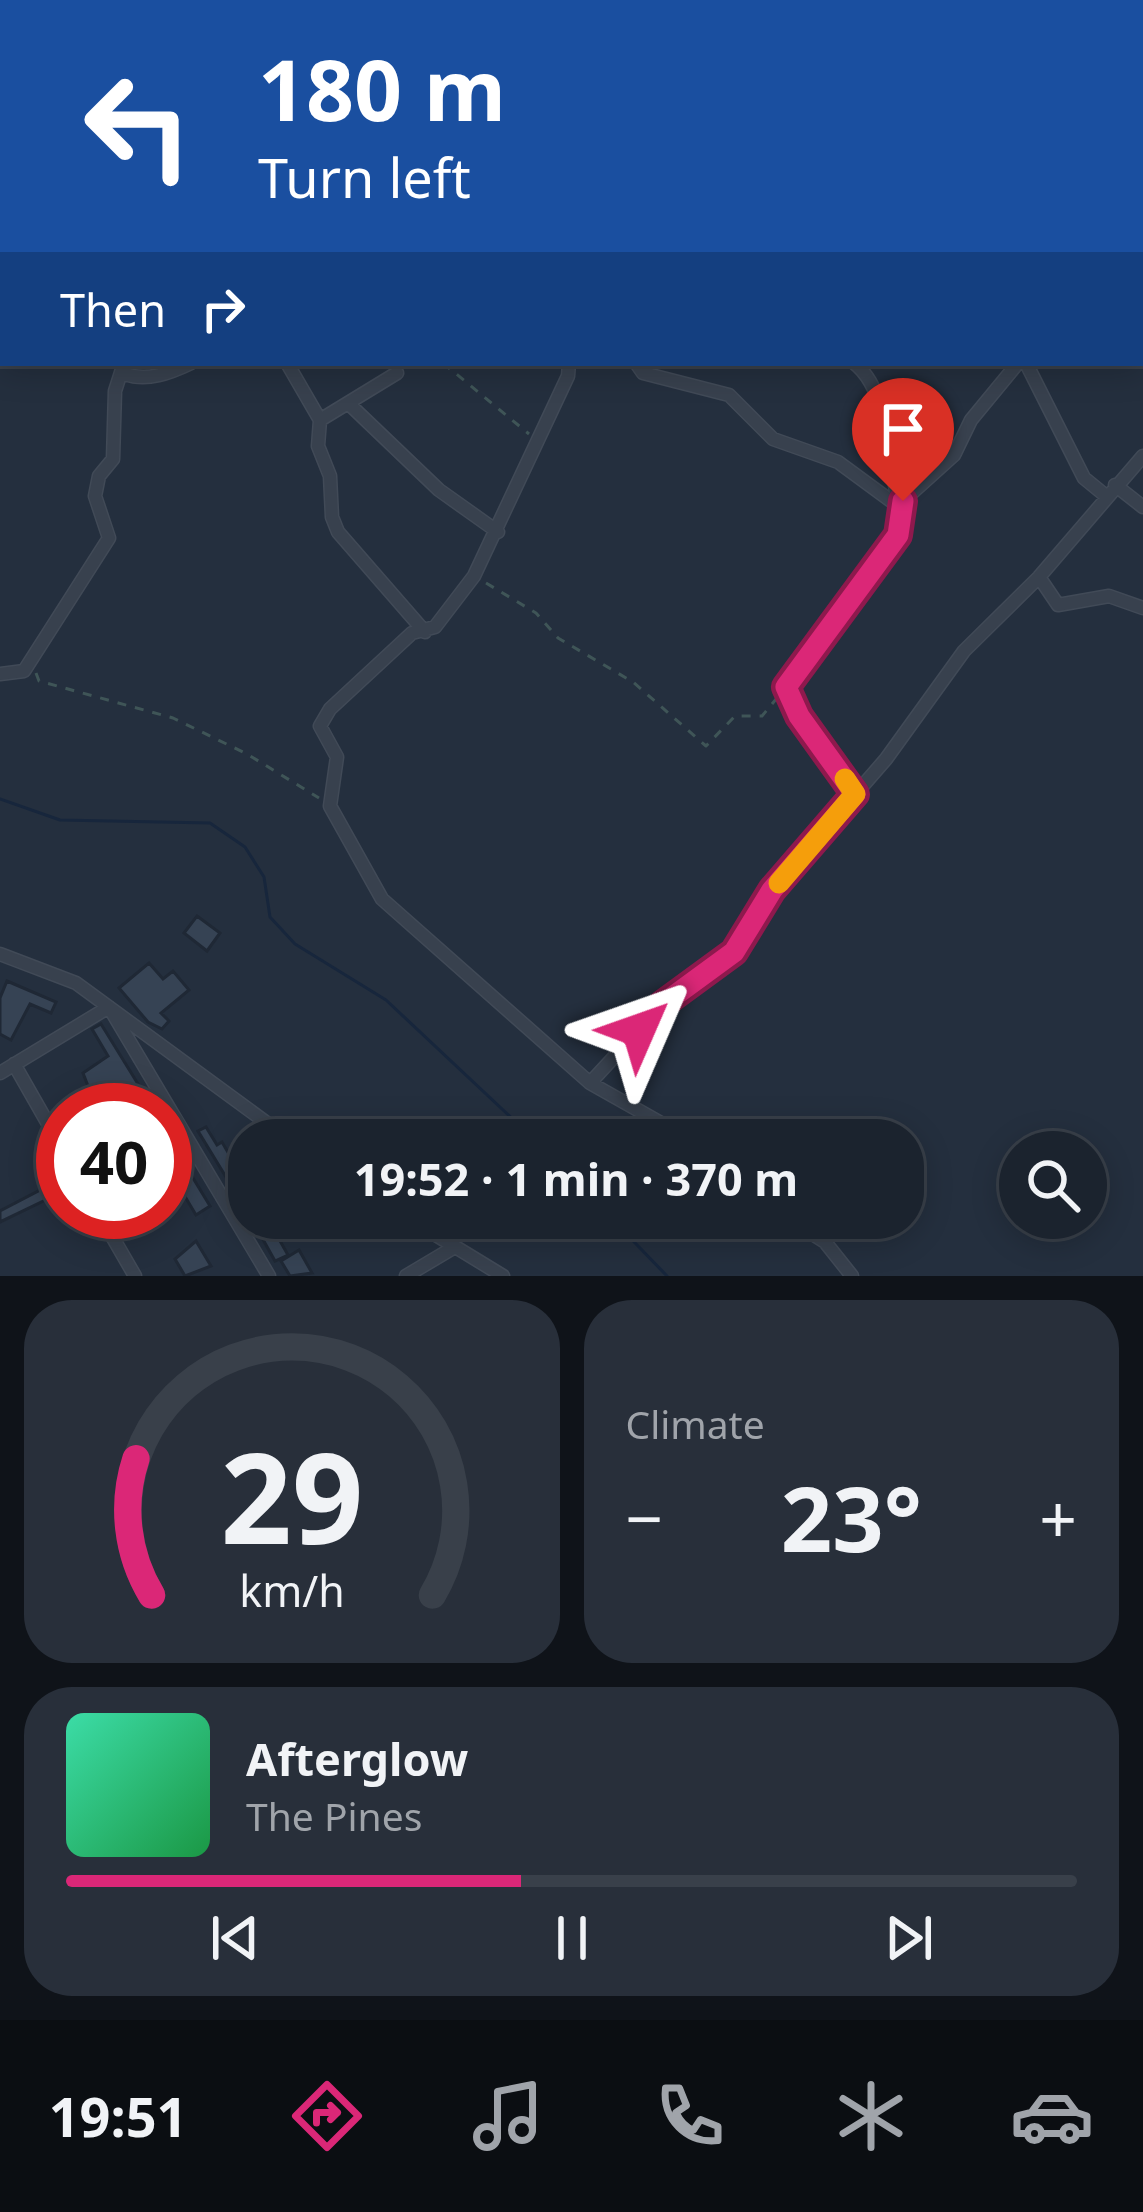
<!DOCTYPE html>
<meta charset="utf-8">
<style>
:root{--surface:#1b232e;--page:#282f3a;--text:#f1f3f6;--muted:#a0a4aa;--line:#39404a;--accent:#db2777}
body{margin:0;font-family:"Noto Sans",sans-serif;background:var(--page);color:var(--text);height:100vh;display:flex;flex-direction:column;font-size:45px;white-space:nowrap}
*{box-sizing:border-box;margin:0}
p{font-size:39px;color:var(--muted)}
.icon{flex:none;width:66px;height:66px;fill:none;stroke:currentColor;stroke-width:2;stroke-linecap:round;stroke-linejoin:round}
.map{position:relative;height:1276px;overflow:hidden}
.side{display:flex;flex-direction:column;gap:24px;padding:24px;background:#0f1319;flex:1}
.side>*{flex:none}
.banner{position:absolute;left:0px;top:0px;width:1143px;height:366px;box-shadow:0 6px 30px #0003,0 0 0 3px var(--line);background:#1a4fa0;color:#fff;overflow:hidden}
.tools{position:absolute;left:999px;top:1131px;display:grid;gap:24px}
.tools a{display:grid;place-items:center;width:108px;height:108px;border-radius:50%;background:var(--surface);box-shadow:0 6px 30px #0003,0 0 0 3px var(--line);font-size:60px}
.speed{position:absolute;left:36px;top:1083px;display:flex;gap:24px;font-size:60px;font-weight:700;text-align:center}
.speed>*{display:grid;place-content:center;width:156px;height:156px;border-radius:50%;background:var(--surface);box-shadow:0 6px 30px #0003,0 0 0 3px var(--line);line-height:1}
.speed .limit{border:18px solid #d22;background:#fff;color:#111}
.pin{position:absolute;display:grid;place-items:center;width:102px;height:102px;color:#fff;margin:-123px -51px;border-radius:50% 50% 50% 0;rotate:-45deg;box-shadow:0 0 12px #0007}
.pin .icon{rotate:45deg}
.me{position:absolute;width:132px;margin:-66px;rotate:47deg;stroke-linejoin:round;filter:drop-shadow(0 0 9px #0008)}
.turn{display:flex;align-items:center;gap:42px;height:252px;padding:0 60px;font-size:54px}
.turn .icon{width:156px;height:156px;stroke-width:2.5}
.turn b{display:block;font-size:84px;line-height:102px}
.then{display:flex;align-items:center;height:114px;padding:0 60px;background:#0003;gap:24px;font-size:45px}
.big{font-size:90px;font-weight:700;line-height:1.1}
.side .card{flex:1;display:flex;flex-direction:column;justify-content:center;gap:18px;min-width:0;padding:0 42px;border-radius:48px;background:var(--page)}
.side .dial{align-items:center;gap:0}
.dial svg{height:312px;overflow:visible;fill:none;stroke:var(--line);stroke-width:7;stroke-linecap:round;text-anchor:middle}
.dial text{fill:var(--text);stroke:none}
.song{display:flex;align-items:center;gap:36px}
.cover{width:144px;height:144px;border-radius:18px;background:linear-gradient(135deg,hsl(160 70% 55%),hsl(140 70% 35%))}
.played{height:12px;border-radius:6px;background:linear-gradient(90deg,var(--accent) 45%,var(--line) 45%)}
.keys{display:flex;justify-content:space-around;direction:ltr}
.heat{display:flex;justify-content:space-between;align-items:center;font-size:66px;direction:ltr}
.side .tiles{flex:1;display:grid;gap:24px;grid-template-columns:1fr 1fr}
.card:last-child{grid-column:span 2}
.trip{position:absolute;left:228px;top:1119px;width:696px;height:120px;border-radius:48px;background:var(--surface);box-shadow:0 6px 30px #0003,0 0 0 3px var(--line);font-weight:700;line-height:120px;text-align:center}
.menu{display:flex;height:192px;justify-content:space-around;align-items:center;background:#0b0e12;color:var(--muted)}
.menu .icon{width:84px;height:84px}
.menu .active{color:var(--accent)}
.menu b{font-size:54px;color:var(--text)}
.map>svg:first-child{display:block}
.lines{fill:none;stroke-linecap:round;stroke-linejoin:round}
.stream{stroke:#17263c;stroke-width:3}
.building{fill:#364354;stroke:#1f2835;stroke-width:3}
.minor-casing{stroke:#414a57;stroke-width:15}
.path{stroke:#3f5557;stroke-width:3;stroke-dasharray:9 9;stroke-linecap:butt}
.minor{stroke:#38414e;stroke-width:12}
.route-casing{stroke:#8e194d;stroke-width:30}
.route{stroke:#db2777;stroke-width:21}
.slow{stroke:#f59e0b;stroke-width:21}
</style>
<div class="map">
<svg width="1143" height="1276" viewBox="0 0 1143 1276">
<rect width="100%" height="100%" fill="#242f3e"/>
<g class="lines">
<path class="stream" d="M122,0V3
M0,799L60,820L210,823L245,847L264,877L270,917L295,944L386,1000L535,1140
M611,1218L667,1276"/>
</g>
<path class="building" d="M197,916L220,933L207,951L184,933Z
M149,963L163,979L173,971L189,990L161,1013L169,1021L162,1029L148,1022L119,988Z
M7,981L56,1002L51,1013L30,1004L11,1040L0,1034V998Z
M101,1024L146,1097L150,1107L144,1110H99L93,1099L83,1073L108,1056L92,1029Z
M206,1127L217,1145L222,1142L249,1189V1201L243,1205L198,1131Z
M165,1132L210,1206L196,1215L165,1163Z
M50,1175L62,1192L0,1222V1211L40,1190Z
M251,1218H267L288,1255L275,1261Z
M196,1241L211,1266L185,1276L175,1259Z
M299,1250L312,1273L290,1276L281,1261Z"/>
<g class="lines">
<g class="minor-casing">
<path id="minor" d="M15,0L16,3
M509,0L510,3
M909,0V3
M1028,3L1032,0
M0,167H3
M0,280L3,279
M287,363L320,420L318,446L330,476L332,517L338,532L425,632
M569,363L568,376L474,576L435,627L412,633L330,709L320,726L337,757L330,806L382,899L590,1083
M636,363L643,373L729,395L773,439L838,462L902,509
M854,363C887,388 890,454 896,492L903,501
M1026,363L1084,478L1106,496
M125,374C147,382 170,373 191,363
M348,403L439,490L498,532
M320,420L397,373
M1115,485L1143,507
M1039,577L1058,605L1109,596L1143,608
M0,674L24,671L109,538L95,496L99,476L113,459L115,391L124,363
M855,794L799,716L786,687L790,676L898,535L903,501L954,455L971,420L1018,363
M0,954L76,983L290,1140
M14,1064L63,1150
M0,1073L109,1007L269,1276
M691,1140L590,1083L663,1004L734,952L772,890L886,759L964,651L1039,577L1143,456
M98,1212L135,1276
M408,1218L503,1276
M787,1218L825,1242L852,1276
M406,1276L453,1248"/>
</g>
<path class="path" d="M377,3L379,0
M1140,184L1143,183
M443,363L529,434
M486,583L536,613L558,638L633,682L706,746L735,716H762L777,698
M36,673L39,681L173,718L247,754L319,798"/>
<use href="#minor" class="minor"/>
</g>
<g class="lines">
<g class="route-casing">
<path id="route" d="M639,1030L663,1004L734,952L772,890L855,794L799,716L786,687L898,535L903,501"/>
</g>
<use href="#route" class="route"/>
<path class="slow" d="M779,883L855,794L845,779"/>
</g>
</svg>
<div class="tools">
<a><svg class="icon" aria-label="search" viewBox="0 0 24 24"><circle cx="10" cy="10" r="6"/><path d="M15 15l6 6"/></svg></a>
</div>
<div class="speed"><div class="limit">40</div></div>
<div class="pin" style="left:903px;top:501px;background:#d93025"><svg class="icon" aria-label="arrive" viewBox="0 0 24 24"><path d="M6 21V4h12l-3 4 3 4H6"/></svg></div>
<svg class="me" style="left:639px;top:1030px" viewBox="-20 -20 40 40"><path d="M0-17L14 15 0 8-14 15z" fill="#db2777" stroke="#fff" stroke-width="4"/></svg>
<div class="trip">19:52 · 1 min · 370 m</div>
<div class="banner">
<div class="turn"><svg class="icon" aria-label="left" viewBox="0 0 24 24"><path d="M17 20v-9H6M10 6l-5 5 5 5"/></svg><div><b>180 m</b>Turn left</div></div>
<div class="then">Then<svg class="icon" aria-label="right" viewBox="0 0 24 24"><path d="M7 20v-9h11M14 6l5 5-5 5"/></svg></div>
</div>
</div>
<section class="side">
<div class="tiles">
<div class="card dial"><svg viewBox="0 0 100 80">
<path d="M14 69A42 42 0 1 1 86 69"/>
<path d="M14 69A42 42 0 0 1 10 34" stroke="#db2777"/>
<text x="50" y="56" font-size="32" font-weight="700">29</text>
<text x="50" y="72" font-size="11">km/h</text>
</svg></div>
<div class="card"><p>Climate</p>
<div class="heat"><a>−</a><b class="big">23°</b><a>+</a></div>
</div>
<div class="card">
<div class="song"><i class="cover"></i><div><b>Afterglow</b><p>The Pines</p></div></div>
<div class="played"></div>
<div class="keys"><svg class="icon" aria-label="previous" viewBox="0 0 24 24"><path d="M18 5L8 12l10 7zM5 5v14"/></svg><svg class="icon" aria-label="pause" viewBox="0 0 24 24"><path d="M8 5v14M16 5v14"/></svg><svg class="icon" aria-label="next" viewBox="0 0 24 24"><path d="M6 5l10 7-10 7zM19 5v14"/></svg></div>
</div>
</div>
</section>
<nav class="menu">
<b>19:51</b>
<svg class="icon active" aria-label="directions" viewBox="0 0 24 24"><path d="M12 3l9 9-9 9-9-9zM9 14v-3h6M13 9l2 2-2 2"/></svg>
<svg class="icon" aria-label="music" viewBox="0 0 24 24"><path d="M9 18V5l10-2v13"/><circle cx="6" cy="18" r="3"/><circle cx="16" cy="16" r="3"/></svg>
<svg class="icon" aria-label="phone" viewBox="0 0 24 24"><path d="M5 4h4l2 5-3 2q2 4 5 5l2-3 5 2v4C11 20 4 13 5 4z"/></svg>
<svg class="icon" aria-label="climate" viewBox="0 0 24 24"><path d="M12 3v18M4 7l16 10M4 17L20 7"/></svg>
<svg class="icon" aria-label="car" viewBox="0 0 24 24"><path d="M5 17H2v-5l4-1 3-4h7l3 4 3 1v5h-3M9 17h6M6 11h13"/><circle cx="7" cy="17" r="2"/><circle cx="17" cy="17" r="2"/></svg>
</nav>
